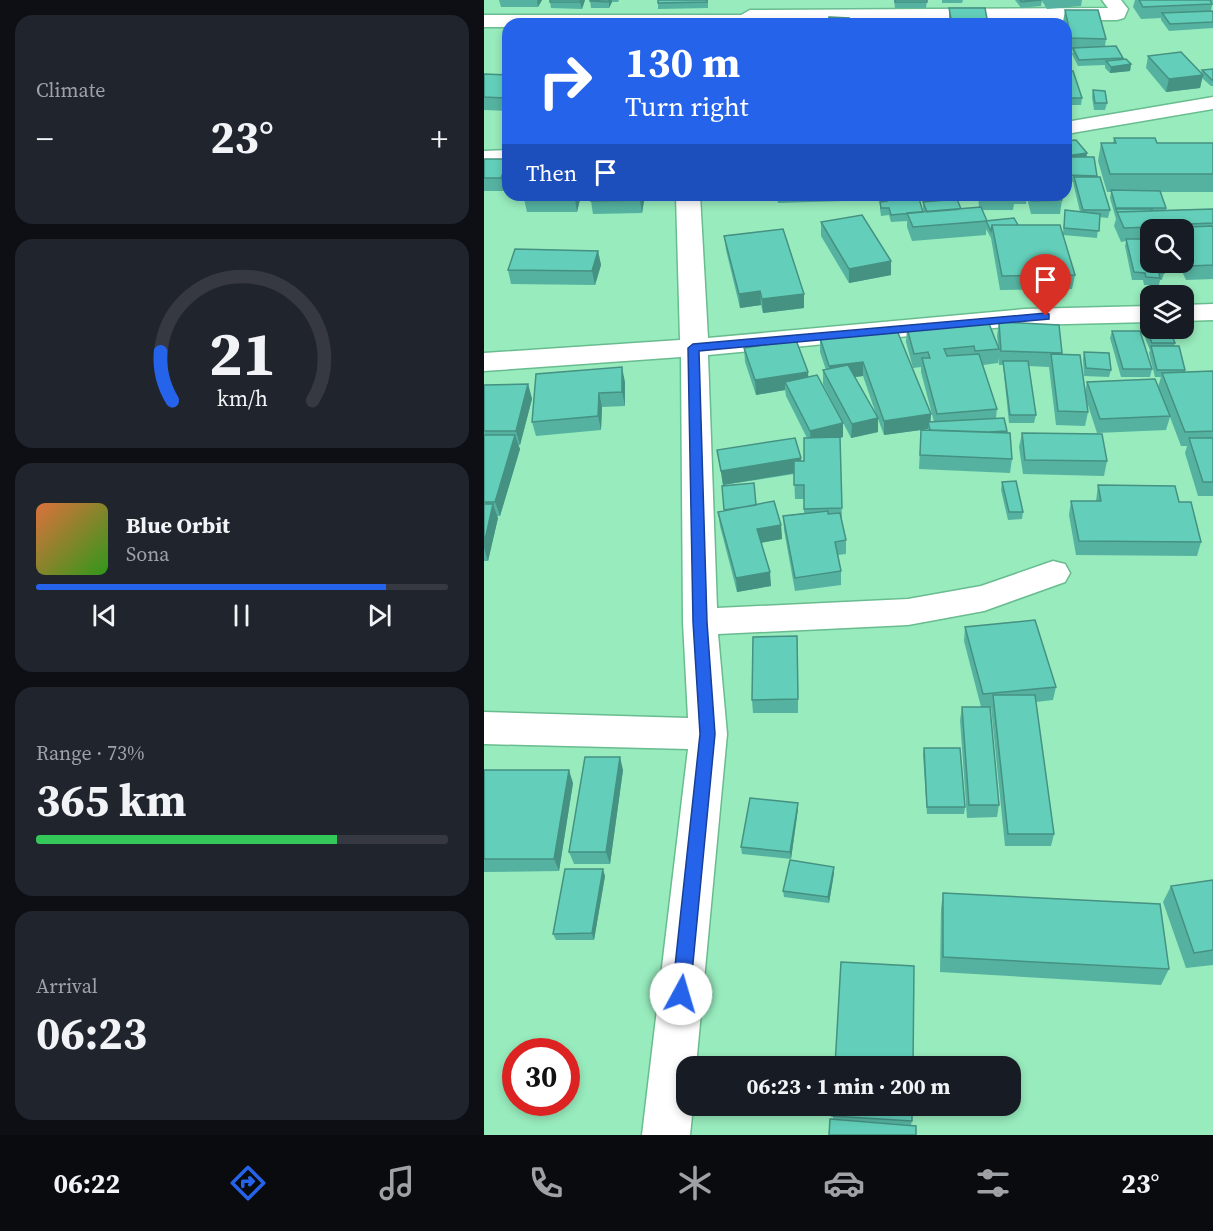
<!DOCTYPE html>
<meta charset="utf-8">
<style>
:root{--surface:#171b24;--page:#20242c;--text:#f1f3f6;--muted:#9ea1a6;--line:#363941;--accent:#2563eb}
body{margin:0;font-family:"Source Serif 4",serif;background:var(--page);color:var(--text);height:100vh;display:flex;flex-direction:column;font-size:22px;white-space:nowrap}
*{box-sizing:border-box;margin:0}
p{font-size:20px;color:var(--muted)}
.icon{flex:none;width:33px;height:33px;fill:none;stroke:currentColor;stroke-width:2;stroke-linecap:round;stroke-linejoin:round}
.map{position:relative;flex:1;overflow:hidden}
.sheet{display:flex;flex-direction:column;gap:15px;padding:15px;background:#0d0f14;width:484px}
.sheet>*{flex:none}
.guide{position:absolute;left:18px;top:18px;width:570px;height:183px;border-radius:18px;box-shadow:0 3px 9px #0003;background:#2563eb;color:#fff;overflow:hidden}
.buttons{position:absolute;left:656px;top:219px;display:grid;gap:12px}
.buttons a{display:grid;place-items:center;width:54px;height:54px;border-radius:12px;background:var(--surface);box-shadow:0 3px 9px #0003;font-size:30px}
.speed{position:absolute;left:18px;top:1038px;display:flex;gap:12px;font-size:30px;font-weight:700;text-align:center}
.speed>*{display:grid;place-content:center;width:78px;height:78px;border-radius:50%;background:var(--surface);box-shadow:0 3px 9px #0003;line-height:1}
.speed .limit{border:9px solid #d22;background:#fff;color:#111}
.pin{position:absolute;display:grid;place-items:center;width:51px;height:51px;color:#fff;margin:-62px -26px;border-radius:50% 50% 50% 0;rotate:-45deg;box-shadow:0 0 6px #0007}
.pin .icon{rotate:45deg}
.me{position:absolute;width:66px;margin:-33px;rotate:6deg;stroke-linejoin:round;filter:drop-shadow(0 0 4px #0008)}
.turn{display:flex;align-items:center;gap:21px;height:126px;padding:0 24px;font-size:27px}
.turn .icon{width:78px;height:78px;stroke-width:2.5}
.turn b{display:block;font-size:42px;line-height:51px}
.then{display:flex;align-items:center;height:57px;padding:0 24px;background:#0003;gap:12px;font-size:22px}
.big{font-size:45px;font-weight:700;line-height:1.1}
.sheet .tile{flex:1;display:flex;flex-direction:column;justify-content:center;gap:9px;min-width:0;padding:0 21px;border-radius:18px;background:var(--page)}
.sheet .dial{align-items:center;gap:0}
.dial svg{height:156px;overflow:visible;fill:none;stroke:var(--line);stroke-width:7;stroke-linecap:round;text-anchor:middle}
.dial text{fill:var(--text);stroke:none}
.song{display:flex;align-items:center;gap:18px}
.cover{width:72px;height:72px;border-radius:9px;background:linear-gradient(135deg,hsl(20 70% 55%),hsl(110 70% 35%))}
.played{height:6px;border-radius:3px;background:linear-gradient(90deg,var(--accent) 85%,var(--line) 85%)}
.keys{display:flex;justify-content:space-around;direction:ltr}
.heat{display:flex;justify-content:space-between;align-items:center;font-size:33px;direction:ltr}
.charge{height:9px;border-radius:4px;background:linear-gradient(90deg,#34c759 73%,var(--line) 0)}
.trip{position:absolute;left:192px;top:1056px;width:345px;height:60px;border-radius:18px;background:var(--surface);box-shadow:0 3px 9px #0003;font-weight:700;line-height:60px;text-align:center}
.dock{display:flex;height:96px;justify-content:space-around;align-items:center;background:#090b0e;color:var(--muted)}
.dock .icon{width:42px;height:42px}
.dock .current{color:var(--accent)}
.dock b{font-size:27px;color:var(--text)}
main{display:flex;flex:1;min-height:0}
.map>svg:first-child{display:block}
.lines{fill:none;stroke-linecap:round;stroke-linejoin:round}
.street-casing{stroke:#69bc8f;stroke-width:3}
.secondary-casing{stroke:#69bc8f;stroke-width:3}
.street{fill:#fff;fill-rule:evenodd}
.secondary{fill:#fff;fill-rule:evenodd}
.wall{fill:#55b2a0;fill-rule:evenodd}
.shaded-wall{fill:#459182}
.building{fill:#63cfba;stroke:#459182;stroke-width:1.5}
.route{fill:#2563eb;stroke:#184099;stroke-width:1.5}
</style>
<main>
<section class="sheet">
<div class="tile"><p>Climate</p>
<div class="heat"><a>−</a><b class="big">23°</b><a>+</a></div>
</div>
<div class="tile dial"><svg viewBox="0 0 100 80">
<path d="M14 69A42 42 0 1 1 86 69"/>
<path d="M14 69A42 42 0 0 1 8 44" stroke="#2563eb"/>
<text x="50" y="56" font-size="32" font-weight="700">21</text>
<text x="50" y="72" font-size="11">km/h</text>
</svg></div>
<div class="tile">
<div class="song"><i class="cover"></i><div><b>Blue Orbit</b><p>Sona</p></div></div>
<div class="played"></div>
<div class="keys"><svg class="icon" aria-label="previous" viewBox="0 0 24 24"><path d="M18 5L8 12l10 7zM5 5v14"/></svg><svg class="icon" aria-label="pause" viewBox="0 0 24 24"><path d="M8 5v14M16 5v14"/></svg><svg class="icon" aria-label="next" viewBox="0 0 24 24"><path d="M6 5l10 7-10 7zM19 5v14"/></svg></div>
</div>
<div class="tile"><p>Range · 73%</p><b class="big">365 km</b><div class="charge"></div></div>
<div class="tile"><p>Arrival</p><b class="big">06:23</b></div>
</section>
<div class="map">
<svg width="729" height="1135" viewBox="0 0 729 1135">
<rect width="100%" height="100%" fill="#97ebbd"/>
<g class="lines">
<g class="street-casing">
<path id="street" d="M618,0H637L644,9L640,18L633,20L24,24V27H0V15H257L266,10L624,8Z
M192,195H216L224,338L541,309L666,306V322L541,325L224,355L233,608L424,599L497,586L569,561L581,564L586,573L581,582L500,611L424,625L234,634L243,734L212,1066H202V1106H209L206,1135H158L204,749L0,744V712L204,718L199,622L197,357L0,371V353L196,340Z
M729,304V320L699,321V305Z"/>
</g>
<g class="secondary-casing">
<path id="secondary" d="M729,97V109L582,134V122Z
M24,150V164L0,165V151Z"/>
</g>
<use href="#street" class="street"/>
<use href="#secondary" class="secondary"/>
</g>
<path class="wall" d="M15,0H58L54,7H17Z
M66,0H101L98,9L67,8L66,2Z
M106,0H135L134,2H128L125,8H107Z
M174,0H224V8L174,9Z
M410,0H443L442,8H411Z
M458,0H479L478,3H458Z
M531,0H598L597,6L563,9L558,1L557,6L537,8Z
M651,0H729L727,11H729V28L685,31L677,20V18L657,19L649,7Z
M465,8L504,24H465Z
M581,10L622,39L621,46L639,58L638,59L647,64L646,71L626,73L621,68V65L594,66L588,54L589,51L586,50L582,34V24H580L579,22Z
M664,56L717,73L718,70L729,69V86H727L718,78L716,88L682,92L662,68Z
M582,71L598,98L597,105H582Z
M0,74L24,75V111L0,110Z
M609,90L623,103L621,110H610L608,97Z
M630,138L673,143H729V192H677L682,208V210L729,209V279L702,280L694,263L699,262V230H666V262L680,273L678,280H676L675,285H660L659,280H648L641,246L642,241L637,242L630,226L632,219L626,198L627,192H623L614,161L617,143H629Z
M582,141L603,153L602,157L613,176L626,210L624,218L615,217L613,238L579,235L591,275L588,289L516,290L507,238L502,229V235L428,241L423,227V221L407,222L405,215L397,216L396,209V202L402,201V196L439,212H440L439,209V202L477,209L495,207L494,195H543L542,204H530L529,210H498L503,220L579,233L581,210L596,212L589,182H585L582,165Z
M0,159H24L20,191H0Z
M97,195L93,212H43L40,199Z
M161,195L158,213L109,214L107,201Z
M293,195H360V201L294,203Z
M545,195H577L578,200L576,214H547L544,202Z
M337,222L407,275L365,283L337,236Z
M240,236L320,308L279,313L277,305L256,308L242,250Z
M114,251L117,265L111,285L27,284L24,270Z
M515,322L578,353L577,355L601,392L603,382L674,387L677,377H671L665,353L666,350L659,333L661,326L691,343L690,346L701,370V372L729,371V496H714L701,453L703,446H697L686,417L682,430L613,433L603,402L604,412L601,426L572,425L565,367L544,366L552,415L550,423H525L519,365H515L514,357V363L499,365L513,409L512,418L523,431L528,459L526,473L435,469L437,430H444V429L400,435L394,419V432L367,438L339,384V370H342L336,352V338L412,328L447,414L446,422H450L437,372V367L429,368L422,342L423,328L514,345L513,336ZM379,376L393,417L371,377Z
M628,331L668,369L666,377H637L626,338Z
M260,348L324,372V377L359,437L356,438L358,522L362,540V554L354,555L357,571V585L311,591L300,530L299,516L320,513V499H311L310,474L239,485L233,450L317,458V461H320L323,438L302,396L301,390L272,395L261,362Z
M600,352L627,370L625,377L600,376L599,359Z
M141,382V406L118,407L117,430L52,436L48,422Z
M44,384L48,399L36,445H34L36,449L16,516H13L14,518L4,561H0V385Z
M538,433L623,461L620,476L539,474L535,447Z
M518,482L539,512L538,519L524,520L517,490Z
M614,485L695,502L717,542L713,556L592,555L585,515L587,501H612Z
M272,505L297,525L298,539L277,543L287,586L253,592L236,526L234,512Z
M481,627L572,687L569,700L552,702L570,834L567,846H521L507,707H503L515,805L513,817L483,818L476,720L478,707H497L480,641Z
M314,650V713H269L268,700Z
M440,748L481,807L480,814H443L439,755Z
M0,770L89,783L75,871L0,872Z
M139,770L126,864H90L85,852Z
M314,803V809L307,859L258,854L257,847Z
M350,867V873L345,903L300,897L299,891Z
M121,876L110,940H72L69,934Z
M729,880V965L702,968L679,902L687,886Z
M459,893L685,969L677,985L456,972L457,909Z
M349,1106L428,1121L427,1125L349,1119Z"/>
<path class="shaded-wall" d="M53,0H58L54,7Z
M97,0H101L98,9L96,2Z
M125,0H128V2L125,8Z
M647,64L646,71L626,73L627,67Z
M719,75L716,88L682,92L685,79Z
M24,94V110L21,98Z
M603,153L602,160L583,157L582,163V156Z
M24,161V182L20,191L17,178Z
M91,195H97L93,212L91,199Z
M157,195H161L158,213L156,200Z
M114,251L117,265L111,285L108,271Z
M407,261V275L365,283V269Z
M276,291L277,305L256,308L255,294Z
M320,294V308L279,313L278,299Z
M379,362V376L346,380L345,366Z
M138,367L141,382V406L138,392Z
M324,372L325,386L301,382V390L272,395L271,380Z
M44,384L48,399L36,445L32,431Z
M115,393L118,407L117,430L114,416Z
M447,414L446,428L444,422V429L400,435V421Z
M394,418V432L367,438L368,424Z
M359,423V437L327,445L326,431Z
M31,435L36,449L16,516L11,502Z
M317,458V472L239,485L237,471Z
M9,504L14,518L4,561L0,548V544Z
M297,525L298,539L275,543L273,529Z
M286,572L287,586L253,592L252,578Z
M313,636L314,650V713V699Z
M136,757L139,770L126,864L122,852Z
M85,770L89,783L75,871L70,859Z
M314,803V809L307,859L306,852Z
M350,867V873L345,903L344,897Z
M119,869L121,876L110,940L108,933Z"/>
<path class="building" d="M66,0H97L96,2H66Z
M106,0H125L124,2L106,1Z
M174,0H223V2L174,3Z
M411,0H443V2H411Z
M536,0H557L537,2Z
M655,0H726L728,4L659,7Z
M465,8H501L504,24H468Z
M581,10H614L622,39L587,38Z
M729,11V22L686,24L678,13Z
M345,17L365,18L363,24H343Z
M59,21H96L95,24H58Z
M372,22L385,23L370,24Z
M186,23H233V24H186Z
M632,46L639,58L595,60L589,48Z
M697,52L719,75L685,79L664,56Z
M642,59L647,64L627,67L622,61Z
M729,69V80H728L718,70Z
M582,71H589L598,98H582Z
M0,74L24,75V94L21,98L0,97Z
M609,90L621,91L623,103H611Z
M630,138H671L673,143H729V174H626L617,143H632Z
M592,140L603,153L582,156V141Z
M583,157H610L613,176L586,175Z
M0,159H24L17,178H0Z
M590,177H616L626,210H599Z
M627,190L676,191L682,208H632Z
M41,195H91V199H40Z
M108,195H157L156,200L107,201Z
M416,195H434L439,212L407,215L405,208H397L396,202L403,201L402,196Z
M496,195H531V197L496,196Z
M547,195H577L578,200L548,201Z
M473,199L477,209L443,212L439,202Z
M497,207L503,221L429,227L423,213Z
M632,209H668V211L633,212Z
M729,209V223L705,224L706,227L729,226V265L705,266L699,252V249H705L699,236V230H696L694,226L640,228L633,212Z
M581,210L616,214L615,231L580,228Z
M378,215L407,261L365,269L337,222Z
M530,218L534,225H508L507,231L502,221Z
M508,225H576L591,275L518,276Z
M299,229L320,294L278,299L276,291L255,294L240,236Z
M642,239H666V262H677L680,273H675L676,278L662,277L661,273L650,272Z
M31,249L114,251L108,271L24,270Z
M504,321L515,349L491,351L490,346L460,349L463,356L495,354L513,409L453,414L438,358H446L444,352L430,354L423,328Z
M515,322L575,325L578,353L517,351Z
M666,325V328H685L691,343H668L661,326Z
M412,328L447,414L400,421L379,362L345,366L336,338Z
M628,331H656L668,369H639Z
M312,340L324,372L271,380L260,348Z
M667,346H695L701,370H673Z
M600,352L625,353L627,370L602,368Z
M567,354L596,355L604,412L574,411Z
M519,361H544L552,415H526Z
M364,365L394,418L368,424L339,370Z
M138,367V392L115,393L114,416L48,422L52,374Z
M729,371V431L701,432L678,373Z
M333,375L359,423L326,431L301,382Z
M671,379L686,416L616,419L603,382Z
M44,384L32,431H0V385Z
M520,418L523,431L504,432L446,430L444,422Z
M437,430L526,433L528,459L436,455Z
M538,433L618,434L623,461L541,460Z
M0,435H31L11,502H0Z
M356,437L358,508L320,509V485H310V461H320V438Z
M311,438L317,458L237,471L233,450Z
M705,438H729V482H719Z
M532,481L539,512H525L518,482Z
M270,483L272,505L240,510L238,486Z
M614,485L691,486L695,502H707L717,542L595,541L587,501H617Z
M290,501L297,525L273,529L286,572L252,578L234,512Z
M0,504H9L0,544Z
M344,511V514L356,513L362,540L351,542L357,571L311,578L299,516Z
M551,620L572,687L499,694L481,627Z
M313,636L314,699L268,700L269,637Z
M509,695H551L570,834H524Z
M478,707H506L515,805H485Z
M440,748H476L481,807H443Z
M101,757H136L122,852H85Z
M0,770H85L70,859H0Z
M266,798L314,803L306,852L257,847Z
M306,860L350,867L344,897L299,891Z
M81,869H119L108,933L69,934Z
M729,880V950L710,953L687,886Z
M459,893L676,904L685,969L459,957Z
M357,962L430,966L429,1066H351Z
M349,1106H428V1121L348,1116Z
M346,1119L432,1126V1135H345Z"/>
<path class="route" d="M562,313L565,314V319L215,351L223,622L231,734L206,994L203,1000L197,1003L190,1000L188,994L216,734L209,622L204,348L209,344Z"/>
</svg>
<div class="buttons">
<a><svg class="icon" aria-label="search" viewBox="0 0 24 24"><circle cx="10" cy="10" r="6"/><path d="M15 15l6 6"/></svg></a>
<a><svg class="icon" aria-label="layers" viewBox="0 0 24 24"><path d="M12 4l9 5-9 5-9-5zM3 14l9 5 9-5"/></svg></a>
</div>
<div class="speed"><div class="limit">30</div></div>
<div class="pin" style="left:562px;top:316px;background:#d93025"><svg class="icon" aria-label="arrive" viewBox="0 0 24 24"><path d="M6 21V4h12l-3 4 3 4H6"/></svg></div>
<svg class="me" style="left:197px;top:994px" viewBox="-20 -20 40 40"><circle r="19" fill="#fff"/><path d="M0-13L10 11 0 6-10 11z" fill="#2563eb"/></svg>
<div class="trip">06:23 · 1 min · 200 m</div>
<div class="guide">
<div class="turn"><svg class="icon" aria-label="right" viewBox="0 0 24 24"><path d="M7 20v-9h11M14 6l5 5-5 5"/></svg><div><b>130 m</b>Turn right</div></div>
<div class="then">Then<svg class="icon" aria-label="arrive" viewBox="0 0 24 24"><path d="M6 21V4h12l-3 4 3 4H6"/></svg></div>
</div>
</div>
</main>
<nav class="dock">
<b>06:22</b>
<svg class="icon current" aria-label="directions" viewBox="0 0 24 24"><path d="M12 3l9 9-9 9-9-9zM9 14v-3h6M13 9l2 2-2 2"/></svg>
<svg class="icon" aria-label="music" viewBox="0 0 24 24"><path d="M9 18V5l10-2v13"/><circle cx="6" cy="18" r="3"/><circle cx="16" cy="16" r="3"/></svg>
<svg class="icon" aria-label="phone" viewBox="0 0 24 24"><path d="M5 4h4l2 5-3 2q2 4 5 5l2-3 5 2v4C11 20 4 13 5 4z"/></svg>
<svg class="icon" aria-label="climate" viewBox="0 0 24 24"><path d="M12 3v18M4 7l16 10M4 17L20 7"/></svg>
<svg class="icon" aria-label="car" viewBox="0 0 24 24"><path d="M5 17H2v-5l4-1 3-4h7l3 4 3 1v5h-3M9 17h6M6 11h13"/><circle cx="7" cy="17" r="2"/><circle cx="17" cy="17" r="2"/></svg>
<svg class="icon" aria-label="filters" viewBox="0 0 24 24"><path d="M4 7h16M4 17h16"/><circle cx="9" cy="7" r="2"/><circle cx="15" cy="17" r="2"/></svg>
<b>23°</b>
</nav>
